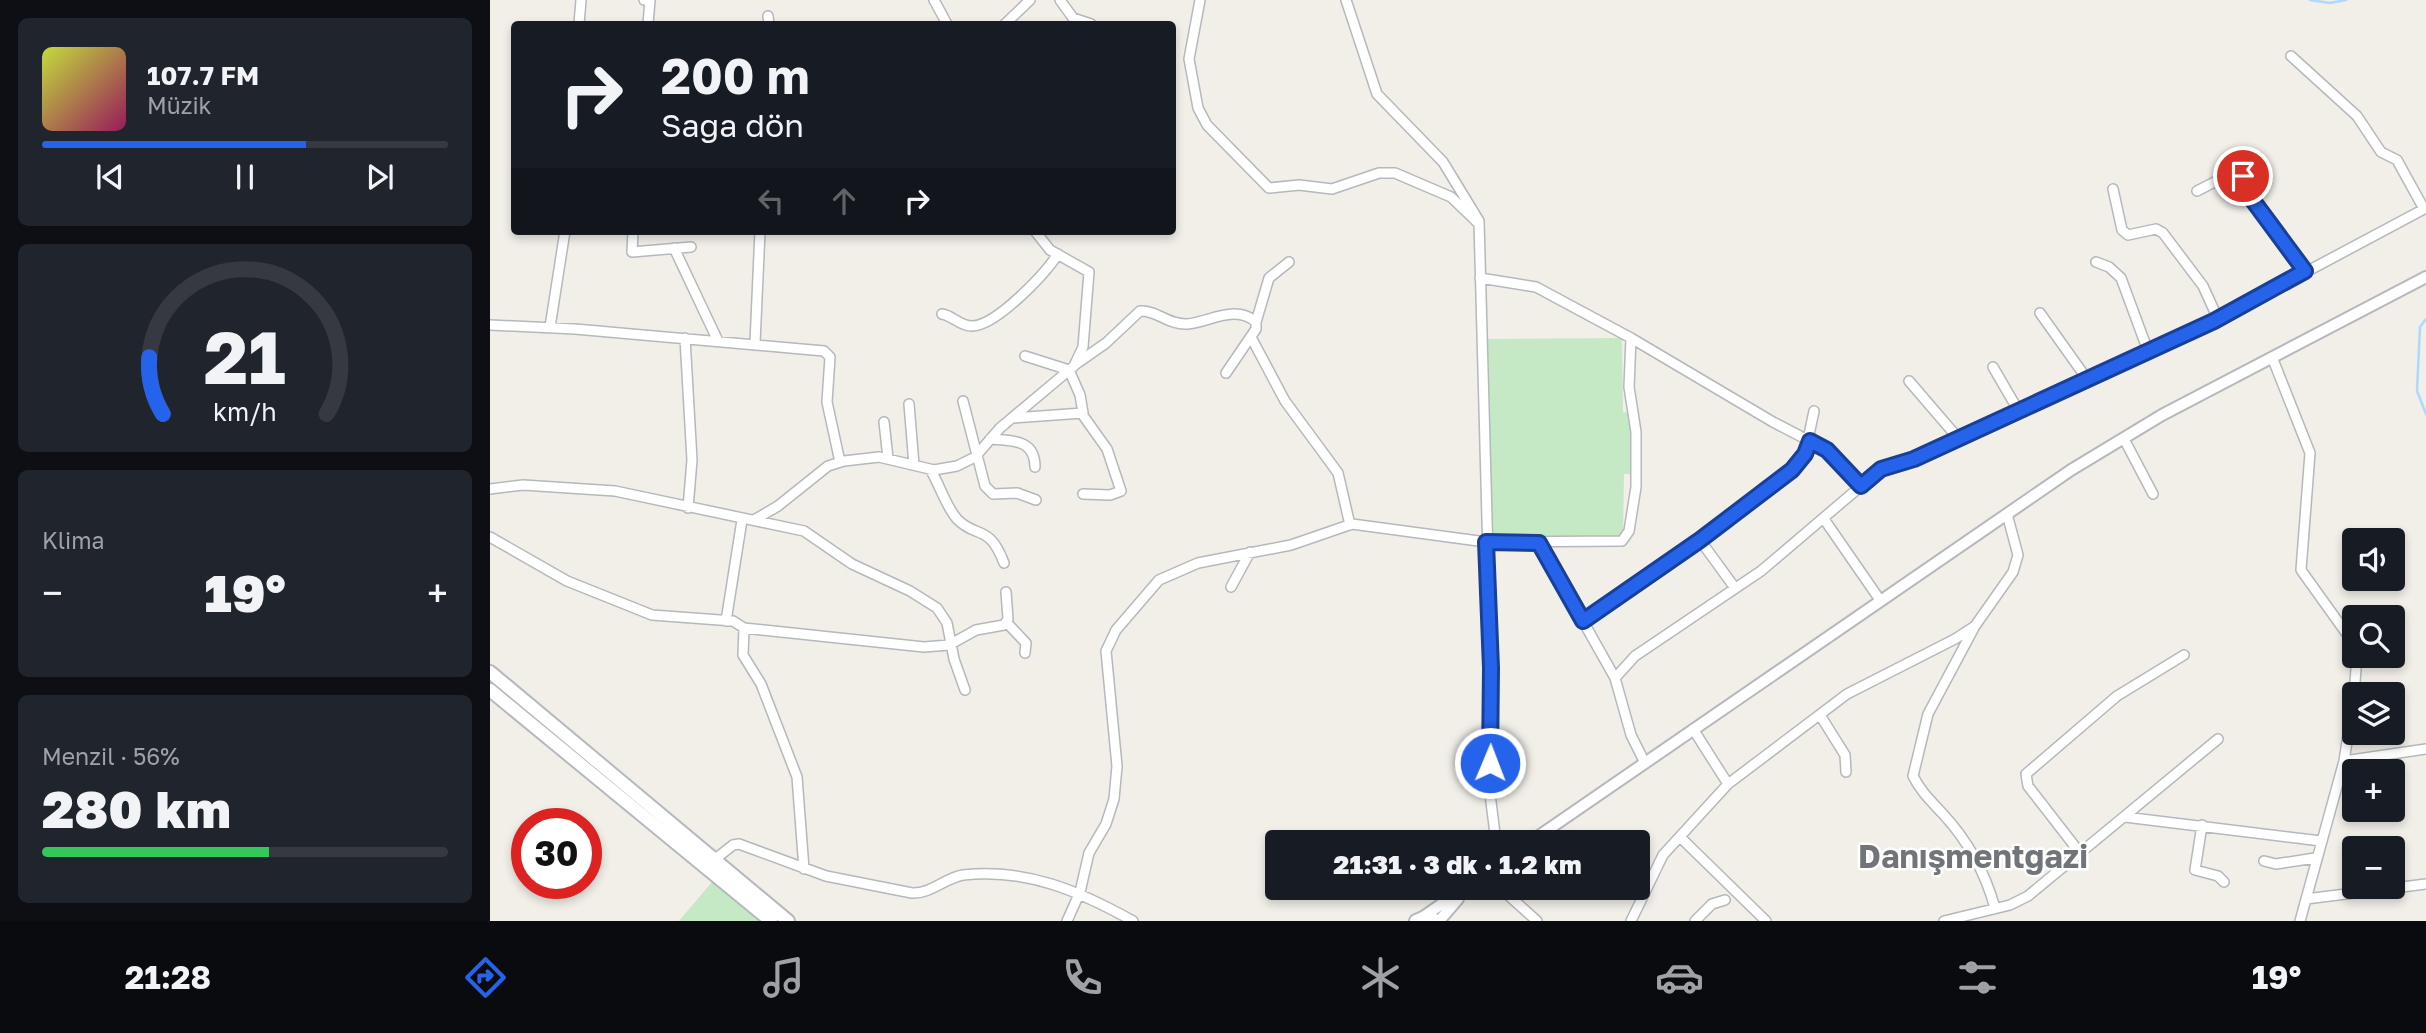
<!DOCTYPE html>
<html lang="tr">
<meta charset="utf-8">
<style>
:root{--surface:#171b24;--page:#20242c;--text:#f1f3f6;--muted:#9ea1a6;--line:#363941;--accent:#2563eb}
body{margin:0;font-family:"Golos Text",sans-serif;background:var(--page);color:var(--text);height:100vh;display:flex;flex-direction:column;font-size:26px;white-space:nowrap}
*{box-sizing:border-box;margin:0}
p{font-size:23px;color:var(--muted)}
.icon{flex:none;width:38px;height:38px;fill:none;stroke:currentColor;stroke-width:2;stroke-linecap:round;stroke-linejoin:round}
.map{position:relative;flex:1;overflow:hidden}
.details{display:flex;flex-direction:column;gap:18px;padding:18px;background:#0d0f14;width:490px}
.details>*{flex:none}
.hud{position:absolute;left:21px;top:21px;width:665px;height:214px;border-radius:7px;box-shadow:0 4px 10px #0003;background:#171b24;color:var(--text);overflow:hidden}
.tools{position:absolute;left:1852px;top:528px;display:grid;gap:14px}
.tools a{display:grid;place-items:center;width:63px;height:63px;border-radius:7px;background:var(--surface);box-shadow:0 4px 10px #0003;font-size:35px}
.speed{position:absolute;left:21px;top:808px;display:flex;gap:14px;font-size:35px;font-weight:700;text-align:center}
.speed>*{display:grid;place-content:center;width:91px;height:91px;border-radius:50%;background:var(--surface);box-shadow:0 4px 10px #0003;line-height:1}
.speed .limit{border:10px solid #d22;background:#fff;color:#111}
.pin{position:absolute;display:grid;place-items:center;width:60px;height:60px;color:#fff;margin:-30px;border:4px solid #fff;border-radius:50%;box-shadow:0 2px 7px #0007}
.me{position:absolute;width:77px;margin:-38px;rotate:1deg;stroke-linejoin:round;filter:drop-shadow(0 0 5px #0008)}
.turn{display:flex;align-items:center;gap:24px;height:147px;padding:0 35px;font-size:32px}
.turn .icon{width:91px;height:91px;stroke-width:2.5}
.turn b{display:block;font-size:49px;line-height:60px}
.lanes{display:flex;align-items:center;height:66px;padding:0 35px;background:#0003;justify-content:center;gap:35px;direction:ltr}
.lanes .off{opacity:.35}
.big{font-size:52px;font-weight:800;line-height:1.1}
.details .tile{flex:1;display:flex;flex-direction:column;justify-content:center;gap:10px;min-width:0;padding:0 24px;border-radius:10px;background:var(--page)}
.details .dial{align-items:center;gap:0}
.dial svg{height:182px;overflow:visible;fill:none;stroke:var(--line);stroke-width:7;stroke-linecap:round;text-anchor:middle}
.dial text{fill:var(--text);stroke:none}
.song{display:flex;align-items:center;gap:21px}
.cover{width:84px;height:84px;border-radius:10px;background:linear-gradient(135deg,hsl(70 70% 55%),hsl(330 70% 35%))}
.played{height:7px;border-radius:4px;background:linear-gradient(90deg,var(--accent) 65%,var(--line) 65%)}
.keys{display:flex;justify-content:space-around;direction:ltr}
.heat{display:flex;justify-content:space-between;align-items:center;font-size:38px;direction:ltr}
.charge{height:10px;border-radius:5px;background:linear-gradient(90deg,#34c759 56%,var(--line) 0)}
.trip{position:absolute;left:775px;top:830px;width:385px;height:70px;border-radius:7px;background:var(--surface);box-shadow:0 4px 10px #0003;font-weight:800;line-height:70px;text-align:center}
.menu{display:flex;height:112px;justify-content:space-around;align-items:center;background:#090b0e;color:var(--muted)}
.menu .icon{width:49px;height:49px}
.menu .active{color:var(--accent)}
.menu b{font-size:32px;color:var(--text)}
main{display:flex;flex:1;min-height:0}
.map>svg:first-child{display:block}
.green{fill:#c5e8c5}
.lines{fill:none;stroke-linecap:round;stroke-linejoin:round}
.stream{stroke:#aadaff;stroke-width:2.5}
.minor-casing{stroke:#b5b8bc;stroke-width:12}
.tertiary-casing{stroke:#b5b8bc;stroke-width:14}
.secondary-casing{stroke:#b6babf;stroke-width:16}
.minor{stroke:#fff;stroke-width:9}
.tertiary{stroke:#fff;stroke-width:10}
.secondary{stroke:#fff;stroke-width:12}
.route-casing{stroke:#184099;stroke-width:18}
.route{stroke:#2563eb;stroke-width:12}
.labels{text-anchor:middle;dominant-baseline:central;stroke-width:5;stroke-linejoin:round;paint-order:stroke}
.district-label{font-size:32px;font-weight:bold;fill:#70757a;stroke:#fff}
</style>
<main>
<section class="details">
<div class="tile">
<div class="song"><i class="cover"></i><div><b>107.7 FM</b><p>Müzik</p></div></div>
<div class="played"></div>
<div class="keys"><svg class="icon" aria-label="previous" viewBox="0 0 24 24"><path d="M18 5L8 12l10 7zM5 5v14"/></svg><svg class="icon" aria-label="pause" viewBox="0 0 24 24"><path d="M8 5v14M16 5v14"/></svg><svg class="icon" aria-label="next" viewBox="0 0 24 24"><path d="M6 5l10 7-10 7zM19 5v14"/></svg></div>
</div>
<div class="tile dial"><svg viewBox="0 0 100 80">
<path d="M14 69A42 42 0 1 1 86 69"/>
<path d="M14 69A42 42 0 0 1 8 44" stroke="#2563eb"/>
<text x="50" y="56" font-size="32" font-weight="700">21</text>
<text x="50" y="72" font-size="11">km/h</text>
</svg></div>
<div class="tile"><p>Klima</p>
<div class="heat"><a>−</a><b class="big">19°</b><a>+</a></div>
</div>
<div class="tile"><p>Menzil · 56%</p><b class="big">280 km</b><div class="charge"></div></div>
</section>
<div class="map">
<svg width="1936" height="921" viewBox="0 0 1936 921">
<rect width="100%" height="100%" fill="#f1efe8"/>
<path class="green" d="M1132,338L1133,412L1141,413L1143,474H1134L1133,533L1126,538H1001L998,339Z
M227,876L271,921H189Z"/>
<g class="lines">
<path class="stream" d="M1820,0L1840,3L1856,0
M1936,319L1930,327L1927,391L1936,414"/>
<g class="minor-casing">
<path id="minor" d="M154,0H160L158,24
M444,0L457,24
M570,0L583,18L601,24
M710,0L699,59L708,108L717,125L779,188L809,185L842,189L889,173H905L961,197L988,223
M856,0L887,94L953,162L989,221L1001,668L999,786L1006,842
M278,16L279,24
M89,24L91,0
M515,24L540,0
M1801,56L1867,116L1891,152L1907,160L1934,209
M1623,189L1632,230L1638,235L1666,229L1673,233L1713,286L1728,319
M1707,191L1744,172L1750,173L1764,202L1815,271
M143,231L142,252L201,247
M184,248L228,341
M1606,262L1619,267L1631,278L1658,351
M990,278L1046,287L1141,338L1283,422L1337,450L1371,487
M1550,313L1597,379
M452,314C463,316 470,326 482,326C506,326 555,274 568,254
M766,322L779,278L799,262
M0,325L85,329L334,351L340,357L337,402L350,462
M60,327L75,231
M195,338L202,460L198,508
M762,339L795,401L848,473L860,525
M265,343L270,231
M1782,357L1820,453L1811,570L1864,644
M586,364L616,343L650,311C667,310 678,325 697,324C720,322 745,304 766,322V329L736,373
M1503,367L1528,410
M1419,381L1468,438
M473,401L495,486L503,494L527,493L546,500
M419,404L424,465
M592,414L617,449L631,491L620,495L593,494
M523,418L593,413L590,395L579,370L535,356
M394,422L398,458
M500,439C523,441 545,439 545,467
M1634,439L1663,494
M440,469C450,485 455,505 467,519C486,539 499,523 514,563
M0,489L33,485L125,491L314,531L362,564L420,591L447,608L457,623L464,659L475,690
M1334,519L1390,600
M264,520L288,506L338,466L354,461L389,457L444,470L467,466L485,457L510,428L584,366L593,347L599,272L560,250L545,231
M0,537L77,581L162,615L243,621L254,628L434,647L459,645L486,630L514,625L518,619L516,592
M1210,540L1245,588
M1049,543L1125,678
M741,587L760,552
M236,621L252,520
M1093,621L1210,540L1302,470L1315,454L1324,411
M517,623L536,643L535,653
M254,628L253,655L271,684L307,777L314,869
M1864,695L1867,656
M1330,715L1355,755L1356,772
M1203,729L1238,784
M1154,761L1141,735L1125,678L1145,656L1271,571L1391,469L1424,459L1724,321L1936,208
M1854,761L1936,749
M1635,817L1831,841
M1712,825L1705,870L1728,876L1734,882
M1190,837L1276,921
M1590,853L1538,786L1536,774L1627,696L1694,655
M224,860L243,845L249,844L336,876L422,893C441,894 455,878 473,875C537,868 589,891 643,921
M1774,861L1786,864L1825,858
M1009,887L1047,921
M1816,899L1936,884
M1505,908C1495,872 1479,842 1453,814C1441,801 1431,792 1423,776L1438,714L1485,626L1523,572L1528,555L1517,514
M577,921L590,892L599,853L616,824L624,799L627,766L616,651L626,630L669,580L708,563L801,545L862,524L996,542L1132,541L1139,531L1146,487V432L1139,387L1141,338
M1141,921L1173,855L1238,784L1357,694L1465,639L1485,626
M1205,921L1222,904L1235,900
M1454,921L1520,905L1538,896L1728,739
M1810,921L1854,761L1864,696"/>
</g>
<g class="tertiary-casing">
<path id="tertiary" d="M1040,842L1581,470L1672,415L1936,277
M933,917L976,887
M949,921L968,899"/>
</g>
<g class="secondary-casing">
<path id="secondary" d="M0,672L298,921
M0,690L281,921
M926,921L938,916L946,921"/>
</g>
<use href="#minor" class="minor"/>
<use href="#tertiary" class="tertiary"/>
<use href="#secondary" class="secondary"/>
</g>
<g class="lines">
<g class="route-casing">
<path id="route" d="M1000,763L1001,668L996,542L1049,543L1093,621L1210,540L1302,470L1315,454L1320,441L1337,450L1371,486L1391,469L1424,459L1724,321L1815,271L1764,202L1753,176"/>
</g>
<use href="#route" class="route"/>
</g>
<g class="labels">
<g class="district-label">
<text x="1483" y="856">Danışmentgazi</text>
</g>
</g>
</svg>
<div class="tools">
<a><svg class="icon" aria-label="sound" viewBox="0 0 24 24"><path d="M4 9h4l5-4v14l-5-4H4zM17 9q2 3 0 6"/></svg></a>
<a><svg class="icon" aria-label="search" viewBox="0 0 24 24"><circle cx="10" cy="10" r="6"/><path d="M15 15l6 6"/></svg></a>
<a><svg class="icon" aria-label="layers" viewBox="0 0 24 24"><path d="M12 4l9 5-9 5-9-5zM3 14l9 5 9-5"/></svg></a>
<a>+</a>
<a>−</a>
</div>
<div class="speed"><div class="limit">30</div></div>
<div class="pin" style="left:1753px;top:176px;background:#d93025"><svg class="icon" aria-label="arrive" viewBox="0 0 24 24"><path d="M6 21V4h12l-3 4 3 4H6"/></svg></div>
<svg class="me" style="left:1000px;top:763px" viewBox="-20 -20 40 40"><circle r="17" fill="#2563eb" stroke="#fff" stroke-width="3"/><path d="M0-11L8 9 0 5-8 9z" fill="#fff"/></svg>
<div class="trip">21:31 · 3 dk · 1.2 km</div>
<div class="hud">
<div class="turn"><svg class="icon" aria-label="right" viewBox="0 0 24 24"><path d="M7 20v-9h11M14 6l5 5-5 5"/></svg><div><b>200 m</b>Sağa dön</div></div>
<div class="lanes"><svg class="icon off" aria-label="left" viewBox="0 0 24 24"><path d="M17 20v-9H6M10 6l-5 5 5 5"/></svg><svg class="icon off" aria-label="ahead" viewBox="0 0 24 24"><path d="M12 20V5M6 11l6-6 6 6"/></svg><svg class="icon" aria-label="right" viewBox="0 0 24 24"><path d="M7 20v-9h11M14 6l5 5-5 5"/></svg></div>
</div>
</div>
</main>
<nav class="menu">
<b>21:28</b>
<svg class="icon active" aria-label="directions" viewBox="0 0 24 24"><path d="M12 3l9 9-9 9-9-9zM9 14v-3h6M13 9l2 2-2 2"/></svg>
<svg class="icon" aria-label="music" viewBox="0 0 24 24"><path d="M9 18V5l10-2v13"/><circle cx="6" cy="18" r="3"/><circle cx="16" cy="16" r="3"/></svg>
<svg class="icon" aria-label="phone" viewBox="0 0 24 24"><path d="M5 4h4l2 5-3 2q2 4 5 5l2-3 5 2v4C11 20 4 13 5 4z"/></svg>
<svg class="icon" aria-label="climate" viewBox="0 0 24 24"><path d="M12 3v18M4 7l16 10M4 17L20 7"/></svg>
<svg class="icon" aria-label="car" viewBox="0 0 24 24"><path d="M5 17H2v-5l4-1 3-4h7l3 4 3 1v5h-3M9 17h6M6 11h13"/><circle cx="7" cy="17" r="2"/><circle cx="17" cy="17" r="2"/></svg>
<svg class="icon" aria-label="filters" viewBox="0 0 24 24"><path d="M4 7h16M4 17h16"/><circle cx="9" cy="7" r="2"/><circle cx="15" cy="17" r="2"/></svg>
<b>19°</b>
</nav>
